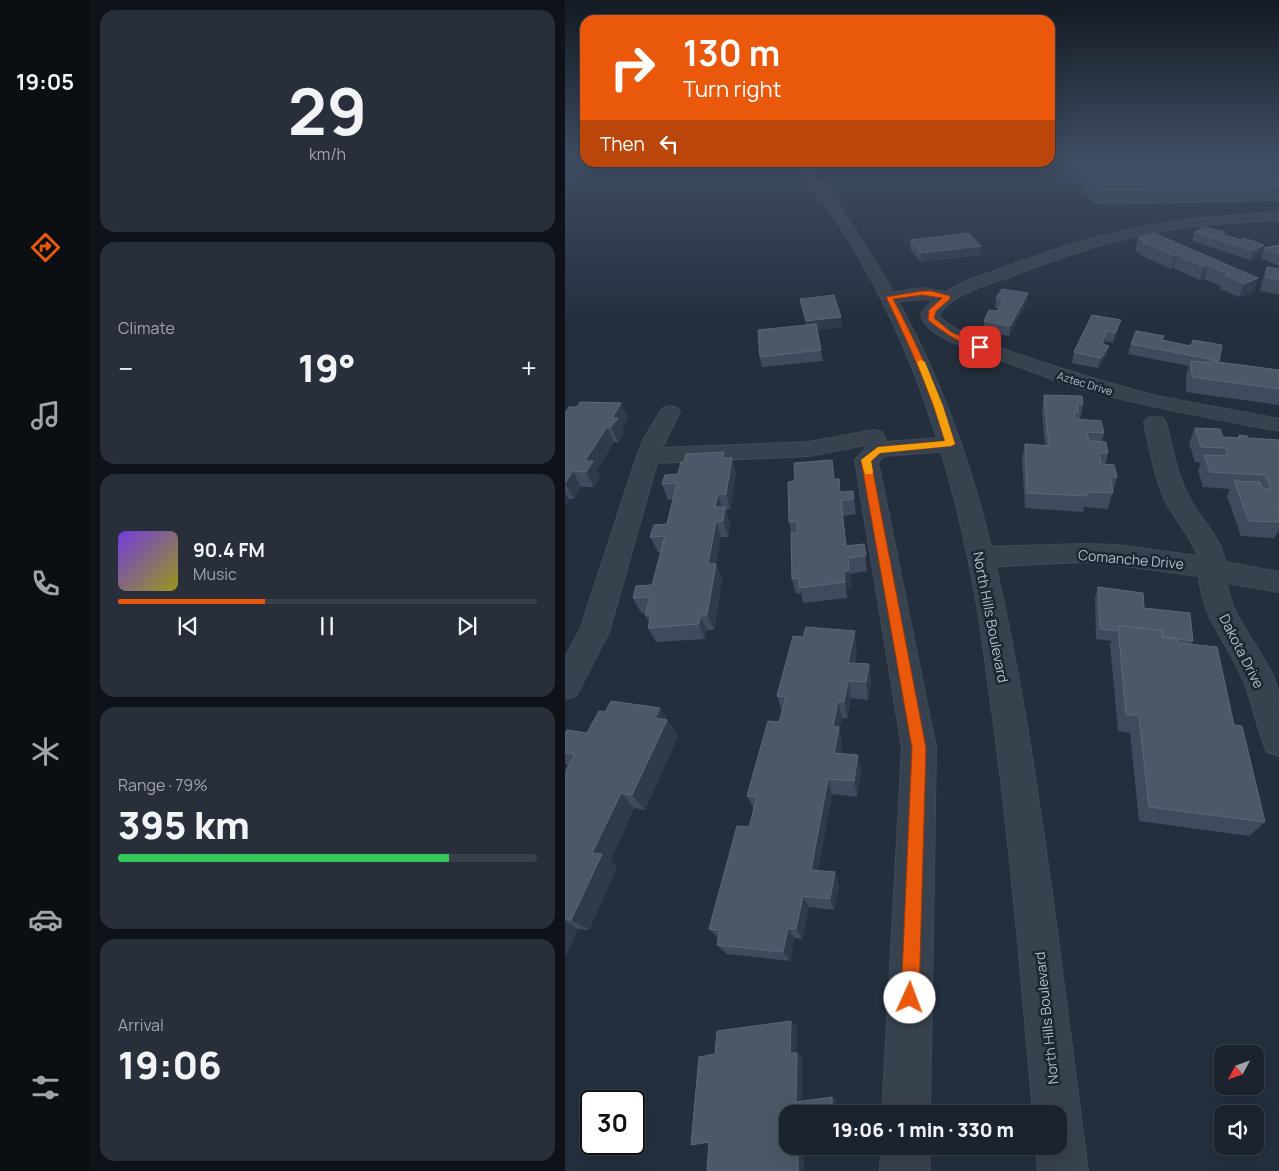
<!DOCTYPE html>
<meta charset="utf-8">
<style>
:root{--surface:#1b232e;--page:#282f3a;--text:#f1f3f6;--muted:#a0a4aa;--line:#39404a;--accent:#ea580c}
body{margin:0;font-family:Manrope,sans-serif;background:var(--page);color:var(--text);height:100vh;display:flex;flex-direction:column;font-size:19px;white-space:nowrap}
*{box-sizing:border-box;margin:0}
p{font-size:16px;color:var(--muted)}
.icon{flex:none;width:28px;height:28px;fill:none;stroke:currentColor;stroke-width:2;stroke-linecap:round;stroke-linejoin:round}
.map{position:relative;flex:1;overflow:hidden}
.side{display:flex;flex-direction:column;gap:10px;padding:10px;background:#0f1319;width:475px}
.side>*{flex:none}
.hud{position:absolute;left:15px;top:15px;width:475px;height:152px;border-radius:15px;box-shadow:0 5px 20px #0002,0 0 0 1px var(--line);background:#ea580c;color:#fff;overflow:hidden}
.needle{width:32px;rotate:229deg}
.buttons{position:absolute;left:649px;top:1045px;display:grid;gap:10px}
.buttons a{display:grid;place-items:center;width:50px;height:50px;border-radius:10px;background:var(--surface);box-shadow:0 5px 20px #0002,0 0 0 1px var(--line);font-size:25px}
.speed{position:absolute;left:15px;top:1090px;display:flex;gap:10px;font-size:25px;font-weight:700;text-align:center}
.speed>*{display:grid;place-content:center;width:65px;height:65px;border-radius:50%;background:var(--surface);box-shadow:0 5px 20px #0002,0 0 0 1px var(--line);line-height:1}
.speed .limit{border:2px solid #111;border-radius:8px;background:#fff;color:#111}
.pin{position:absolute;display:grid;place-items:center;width:42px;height:42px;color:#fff;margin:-21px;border-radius:10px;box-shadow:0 2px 8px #0006}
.me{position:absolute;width:55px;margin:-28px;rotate:2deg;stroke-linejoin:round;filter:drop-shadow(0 0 4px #0008)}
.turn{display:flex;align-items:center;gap:18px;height:105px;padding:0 20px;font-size:22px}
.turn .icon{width:65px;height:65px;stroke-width:2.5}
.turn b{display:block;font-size:35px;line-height:42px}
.then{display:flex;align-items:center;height:48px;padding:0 20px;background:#0003;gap:10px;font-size:19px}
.big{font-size:38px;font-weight:800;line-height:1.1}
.side .card{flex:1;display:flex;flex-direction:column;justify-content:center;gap:8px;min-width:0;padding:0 18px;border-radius:15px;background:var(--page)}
.side .dial{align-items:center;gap:0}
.dial b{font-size:65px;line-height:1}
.song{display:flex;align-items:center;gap:15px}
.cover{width:60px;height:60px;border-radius:8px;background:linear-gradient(135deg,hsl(260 70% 55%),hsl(60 70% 35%))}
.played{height:5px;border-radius:2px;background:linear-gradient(90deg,var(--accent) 35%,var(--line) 35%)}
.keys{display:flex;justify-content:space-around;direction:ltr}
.heat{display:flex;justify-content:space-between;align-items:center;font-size:28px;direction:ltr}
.charge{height:8px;border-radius:4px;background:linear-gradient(90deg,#34c759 79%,var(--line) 0)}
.trip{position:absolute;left:214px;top:1105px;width:288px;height:50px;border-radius:15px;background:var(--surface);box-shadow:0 5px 20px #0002,0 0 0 1px var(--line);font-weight:800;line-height:50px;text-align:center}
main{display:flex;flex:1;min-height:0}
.dock{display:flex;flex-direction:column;width:90px;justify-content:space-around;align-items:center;background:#0b0e12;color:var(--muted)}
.dock .icon{width:35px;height:35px}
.dock .selected{color:var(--accent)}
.dock b{font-size:22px;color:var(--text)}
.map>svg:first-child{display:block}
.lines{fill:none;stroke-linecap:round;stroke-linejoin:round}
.minor-casing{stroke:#414a57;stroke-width:2}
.tertiary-casing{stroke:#414a57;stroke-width:2}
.minor{fill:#38414e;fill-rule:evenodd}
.tertiary{fill:#38414e;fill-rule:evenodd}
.wall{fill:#3f4b5c}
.shaded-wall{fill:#2f3b4b}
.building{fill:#4b5868;stroke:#5c6777}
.route{fill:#ea580c;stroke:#983908}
.slow{fill:#f59e0b}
.labels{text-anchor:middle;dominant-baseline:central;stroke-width:5;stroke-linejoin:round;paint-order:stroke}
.far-street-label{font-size:11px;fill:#b4bcc9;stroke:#1d2633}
.street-label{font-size:14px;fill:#b4bcc9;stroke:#1d2633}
</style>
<main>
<nav class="dock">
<b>19:05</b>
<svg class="icon selected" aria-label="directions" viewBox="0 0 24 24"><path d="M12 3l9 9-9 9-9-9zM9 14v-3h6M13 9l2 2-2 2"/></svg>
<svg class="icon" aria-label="music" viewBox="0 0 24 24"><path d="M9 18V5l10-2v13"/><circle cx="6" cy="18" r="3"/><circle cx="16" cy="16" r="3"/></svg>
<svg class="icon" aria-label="phone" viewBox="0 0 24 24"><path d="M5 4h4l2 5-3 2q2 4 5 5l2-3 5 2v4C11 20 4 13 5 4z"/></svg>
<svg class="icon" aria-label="climate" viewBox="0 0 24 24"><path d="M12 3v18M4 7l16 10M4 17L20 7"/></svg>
<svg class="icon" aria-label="car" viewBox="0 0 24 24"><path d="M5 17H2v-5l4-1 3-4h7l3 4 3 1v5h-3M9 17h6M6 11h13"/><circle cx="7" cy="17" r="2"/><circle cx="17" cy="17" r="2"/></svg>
<svg class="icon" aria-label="filters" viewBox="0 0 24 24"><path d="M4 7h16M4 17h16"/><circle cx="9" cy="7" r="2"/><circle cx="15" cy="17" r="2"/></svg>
</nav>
<section class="side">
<div class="card dial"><b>29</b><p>km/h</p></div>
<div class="card"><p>Climate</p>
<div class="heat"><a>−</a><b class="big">19°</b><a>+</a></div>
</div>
<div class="card">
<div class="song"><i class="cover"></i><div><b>90.4 FM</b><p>Music</p></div></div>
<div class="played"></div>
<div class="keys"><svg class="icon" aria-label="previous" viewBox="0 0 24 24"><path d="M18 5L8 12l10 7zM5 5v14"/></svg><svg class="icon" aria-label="pause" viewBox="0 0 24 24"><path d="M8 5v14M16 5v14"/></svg><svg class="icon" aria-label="next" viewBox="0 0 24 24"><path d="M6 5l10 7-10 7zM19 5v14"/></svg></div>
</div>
<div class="card"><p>Range · 79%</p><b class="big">395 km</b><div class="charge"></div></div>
<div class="card"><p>Arrival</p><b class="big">19:06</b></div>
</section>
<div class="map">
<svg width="714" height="1171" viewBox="0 0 714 1171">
<rect width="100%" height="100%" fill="#242f3e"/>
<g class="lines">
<g class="minor-casing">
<path id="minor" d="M714,212V220C661,222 607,227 555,240C518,249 483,262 447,276C422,285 390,292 374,314C380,338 554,386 584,394C627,404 671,410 714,419V431C649,419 585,407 521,390C492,382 464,370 436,360C415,352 361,339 356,314L368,300C352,297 334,304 318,300L316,297L318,294L357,288L380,292L404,280L483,252L524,239L581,226L634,218Z
M105,406L112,408L115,412L97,448L244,442L309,430L317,432L322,442L385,437L393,439L396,444L393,449L385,451L319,456L313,462L371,748L365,1114H317L337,748L290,460L301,448L300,445L244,456L92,463L44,632L11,696L0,699V657L15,630L70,462L78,440L95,412L98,408Z
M590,417L598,418L601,423C608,449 612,478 626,501C637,521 657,539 660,562L714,572V592L662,583C667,624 703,652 713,691C714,706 714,739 714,756L702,752C692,729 688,705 679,682C663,642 638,622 634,576L552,565L519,562L416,567L407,564L403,557L407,550L416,547L519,544L552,545L633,556C626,536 611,521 601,502C589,477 585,449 579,423L582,418Z
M316,1146H364L365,1171H315Z"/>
</g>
<g class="tertiary-casing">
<path id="tertiary" d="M226,162H238C266,190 286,224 307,257C400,404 432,553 461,721C486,870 503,1021 523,1171H473L471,1146H492V1114H468C457,984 446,854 429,725C423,685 419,645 412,605C387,460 340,313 252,193C244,182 234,173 226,162Z"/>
</g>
<use href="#minor" class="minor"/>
<use href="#tertiary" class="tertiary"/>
</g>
<path class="wall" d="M485,157H714V201L545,205L529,204L514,185H510L497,169L498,163L464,170L447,162H485Z
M629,232H660L659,235L676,240L699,245L695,254L685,260L627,241Z
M573,238L693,278L688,292L674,297L655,289L656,286L639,279L635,280L608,268L606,269L575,255L576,253L570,251Z
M345,240L416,246V255L356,262L345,249Z
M714,245V266L696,258L699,248Z
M702,267L714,269V295L695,291L697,281Z
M431,298L462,302L444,336L419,331V321L432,311L434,308H430Z
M235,299L277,327L252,330L258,361L197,367L195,357L241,325Z
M527,315L553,330L548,343L540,341L538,345L544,346L541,356L533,368L507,363L509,352Z
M598,340L626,346L657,345L653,362L714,370V405L621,392V376L624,366L563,354L566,344Z
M479,395L518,404L515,419L512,420L539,433L537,442L543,453L540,465L552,477L543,509L519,507L518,512L460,508L457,460L460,444L480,445L477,410Z
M0,413L63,418L57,428L59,433L53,443L49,442L32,470L35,477L29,487H16L9,499H4L0,505Z
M630,428L658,437L673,438L674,435L683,438L714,440V532V531L709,538L676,536L662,496L665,489L638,487L633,470L636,463L630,462L624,443Z
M160,458L171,473L165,509L161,510L165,522L163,537H156L151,564L157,579L149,630H142L140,639L91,642L83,628L84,622L80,615L81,613H76L68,598L87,585L96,552H93L85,537L102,524L108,499L103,500L97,484L113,474Z
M270,479L275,492L288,491L291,514L278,516L281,546L299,544L302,571L285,574L286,587H281L282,598L238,603L236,593L231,594L227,579L226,533L224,522L230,481Z
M533,587L579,608L628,641L626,644L669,725L700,822L684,836L574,821L565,733L553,731L545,644L547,641L531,639L530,598Z
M292,649L290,663L304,664L306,682L303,700L286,698L282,719L277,718L274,729L277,743L276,754L296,771L292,797L267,794L253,870L274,885L269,910L244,907L237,939L229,938L225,961L162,954L152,945L153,938L144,929L184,827L189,809L182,796L214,722L217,711L212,696Z
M40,712L102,720L113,736L80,810L69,808L45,861L52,867L24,930L13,929L0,957V772L3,766L0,763V733H22Z"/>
<path class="shaded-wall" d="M485,157H499L498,163L464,170L465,162H485Z
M699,245L695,254L685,260L688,251Z
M416,246V255L356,262V253Z
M612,255L608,268L606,269L610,256Z
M643,265L639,279L635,280L639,267Z
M693,278L688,292L674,297L679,284Z
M463,293L462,302L444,336L445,326Z
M276,317L277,327L242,331L241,321Z
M556,320L553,330L548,343L550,333Z
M542,331L540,341L534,355L537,344Z
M544,346L541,356L533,368L536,358Z
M56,403L63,418L57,428L59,433L53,443L46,427L47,418Z
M42,427L49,442L32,470L35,477L29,487L21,472L20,461Z
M167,458L171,473L165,509L161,494Z
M8,471L16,487L9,499L0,483Z
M0,491L4,499L0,505Z
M153,494L158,510L150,507Z
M160,507L165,522L163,537L158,521Z
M151,521L156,537L151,564L157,579L149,630L142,615L143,564Z
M283,558L286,587H281L282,598L279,572Z
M135,616L142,630L140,639L134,624Z
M290,631L292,649L286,681L283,663Z
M304,664L306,682L303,700L301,682Z
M283,681L286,698L282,719L279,702Z
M273,701L277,718L274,729L277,743L273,769L269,753L268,726Z
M95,708L113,736L80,810L67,795L90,718Z
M293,755L296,771L292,797L289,781Z
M263,779L267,794L251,882L246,870Z
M56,793L69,808L45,861L52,867L24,930L6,920L27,853Z
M270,872L274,885L269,910L265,899Z
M238,896L244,907L237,939L231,929Z
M0,921L13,929L0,957Z
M223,928L229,938L225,961L218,952Z
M226,1021L232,1026L231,1057L225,1053Z
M232,1053L237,1056V1103L231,1102Z
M267,1097L271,1099V1114H267Z
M233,1146H239V1171H233Z"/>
<path class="building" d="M501,157H714V187L548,190L532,189L517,170H512Z
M640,227L660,232L656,234L676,240L679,238L699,245L688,251L629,232Z
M404,233L416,246L356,253L345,240Z
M589,233L693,278L679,284L660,275L664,274L643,265L639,267L612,255L610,256L578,242H581L573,238Z
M714,245V255L699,248Z
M702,267L714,269V280L700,277Z
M437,289L463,293L445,326L419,321L424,310L432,311L439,299L431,298Z
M269,295L276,317L241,321L235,299Z
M527,315L556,320L550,333L542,331L537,344L544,346L536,358L509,352Z
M251,324L256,350L195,357L193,330Z
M571,331L599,336L597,340L626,346L628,340L657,345L654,361L566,344Z
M626,361L645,363V361L714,370V389L627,377Z
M479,395L517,396L518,404H512L513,413H509L510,419L536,421L539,433L522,432L524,441L541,442L543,453H534L536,464L549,465L552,477H545L548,493L521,492L522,496L462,493L460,444L484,446Z
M15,402L56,403L47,418H53L46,427H42L20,461H28L21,472L8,471L0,483V413L4,407H12Z
M630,428L655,429L658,437L675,438L674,435L682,436L683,438L714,440V510H713L714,512V522L684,521L669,481L695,482L698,489H706L700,475L645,472L639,455L663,456L660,448L636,447Z
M159,452L158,458H167L161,494H153L150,507H160L158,521H151L143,564H151L142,615L135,616L134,624L83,628L86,615H80L85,597L68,598L71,586L87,585L100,536L85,537L89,525L102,524L112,483L97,484L100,475L113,474L116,462H119L121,454Z
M267,460L269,479H274L275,492L288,491L289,499L276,501L281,546L299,544L301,556L283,558L284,571L279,572L280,582L234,588V578L227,579L226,533H232V521L224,522L223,482L230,481L229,463Z
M533,587L578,593L579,608L625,613L628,641L598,637L597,630L553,626L551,631L535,629Z
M553,626L597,630L598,637L612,638L613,643L652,647L669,725L677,726L700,822L584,807L574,716L561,714Z
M241,627L290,631L283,663L304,664L301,682L283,681L279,702L273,701L268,726L274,727L269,753L293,755L289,781L263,779L246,870L270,872L265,899L238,896L231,929L223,928L218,952L152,945L155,930L144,929L172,826L184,827L192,797L182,796L203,721L214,722L221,697L212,696L228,636L238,637Z
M46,701L95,708L90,718L102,720L67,795L56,793L27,853L37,854L6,920L0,919V772L10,754L0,753V733L2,730L22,733L34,711L40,712Z
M226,1021L225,1053H232L231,1102L267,1097V1114H222V1146H233V1171H142L144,1142L126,1145L134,1057L150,1054L152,1031Z"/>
<linearGradient id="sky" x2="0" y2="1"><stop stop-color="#141a22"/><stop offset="0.49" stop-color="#3f4d63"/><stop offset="1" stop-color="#3f4d63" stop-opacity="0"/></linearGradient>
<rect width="714" height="321" fill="url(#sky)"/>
<path class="route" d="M357,291H367L385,296V299L371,311L369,318L386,332L419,347C408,354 373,328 363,320L364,310L377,298L357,295L328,299C353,346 374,393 390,444L386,446L315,453L306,461L361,748L354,998L352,1005L345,1007L339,1005L336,998L347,748L296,460L313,447L380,441C365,391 344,344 321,297Z"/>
<path class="slow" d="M356,360L360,362L378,406L390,444L386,446L315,453L306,461L308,472L307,474H300L296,460L313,447L380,441L369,406L352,362Z"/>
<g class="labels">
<g class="far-street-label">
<text transform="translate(520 383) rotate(17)">Aztec Drive</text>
</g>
<g class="street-label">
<text transform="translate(566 559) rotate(5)">Comanche Drive</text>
<text transform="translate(426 617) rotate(79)">North Hills Boulevard</text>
<text transform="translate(677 651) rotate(63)">Dakota Drive</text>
<text transform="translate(481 1018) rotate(-96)">North Hills Boulevard</text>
</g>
</g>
</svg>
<div class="buttons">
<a><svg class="needle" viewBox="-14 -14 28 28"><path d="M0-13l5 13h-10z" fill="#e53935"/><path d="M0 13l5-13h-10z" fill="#a0a4aa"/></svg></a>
<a><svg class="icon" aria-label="sound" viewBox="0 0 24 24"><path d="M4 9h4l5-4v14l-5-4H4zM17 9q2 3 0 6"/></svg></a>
</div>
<div class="speed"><div class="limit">30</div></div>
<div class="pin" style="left:415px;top:347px;background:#d93025"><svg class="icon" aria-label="arrive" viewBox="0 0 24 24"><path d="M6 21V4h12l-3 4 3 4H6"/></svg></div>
<svg class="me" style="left:345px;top:998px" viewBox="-20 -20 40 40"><circle r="19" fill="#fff"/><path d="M0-13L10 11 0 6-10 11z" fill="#ea580c"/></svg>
<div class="trip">19:06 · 1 min · 330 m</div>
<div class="hud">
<div class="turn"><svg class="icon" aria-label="right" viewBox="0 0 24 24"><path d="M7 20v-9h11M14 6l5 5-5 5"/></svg><div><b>130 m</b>Turn right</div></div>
<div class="then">Then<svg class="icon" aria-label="left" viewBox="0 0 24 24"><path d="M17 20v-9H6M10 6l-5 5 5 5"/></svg></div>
</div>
</div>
</main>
